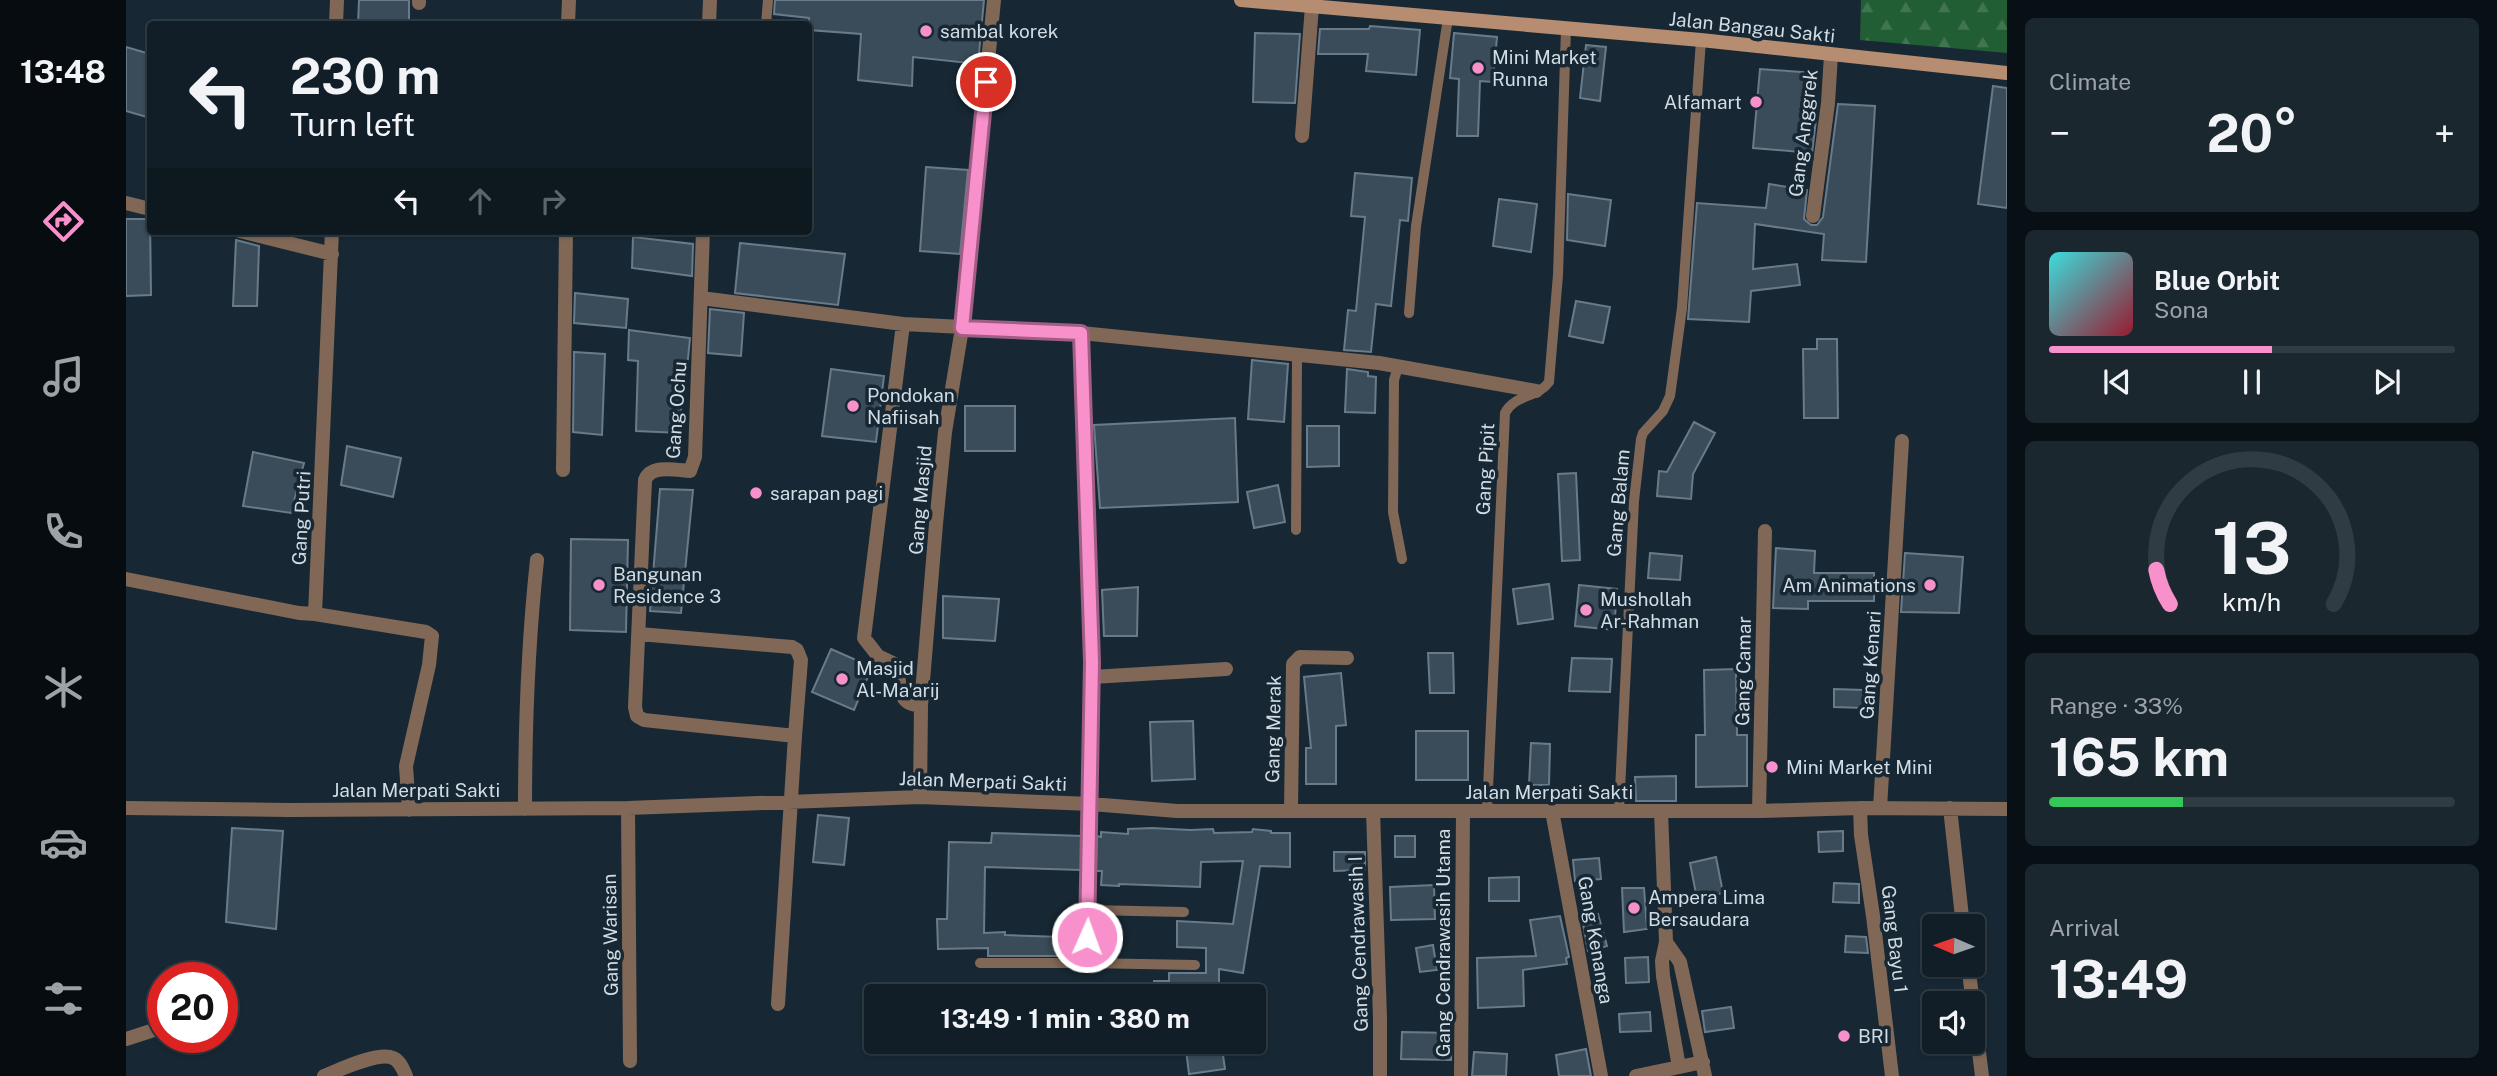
<!DOCTYPE html>
<meta charset="utf-8">
<style>
:root{--surface:#111e27;--page:#1a272f;--text:#f1f3f6;--muted:#9ca2a7;--line:#303c44;--accent:#f890cb}
body{margin:0;font-family:"Public Sans",sans-serif;background:var(--page);color:var(--text);height:100vh;display:flex;flex-direction:column;font-size:26px;white-space:nowrap}
*{box-sizing:border-box;margin:0}
p{font-size:23px;color:var(--muted)}
.icon{flex:none;width:38px;height:38px;fill:none;stroke:currentColor;stroke-width:2;stroke-linecap:round;stroke-linejoin:round}
.map{position:relative;flex:1;overflow:hidden}
.drawer{display:flex;flex-direction:column;gap:18px;padding:18px;background:#091015;width:490px}
.drawer>*{flex:none}
.top-card{position:absolute;left:21px;top:21px;width:665px;height:214px;border-radius:7px;box-shadow:0 2px 5px #0004,0 0 0 2px var(--line);background:#111e27;color:var(--text);overflow:hidden}
.needle{width:46px;rotate:272deg}
.controls{position:absolute;left:1796px;top:914px;display:grid;gap:14px}
.controls a{display:grid;place-items:center;width:63px;height:63px;border-radius:7px;background:var(--surface);box-shadow:0 2px 5px #0004,0 0 0 2px var(--line);font-size:35px}
.speed{position:absolute;left:21px;top:962px;display:flex;gap:14px;font-size:35px;font-weight:700;text-align:center}
.speed>*{display:grid;place-content:center;width:91px;height:91px;border-radius:50%;background:var(--surface);box-shadow:0 2px 5px #0004,0 0 0 2px var(--line);line-height:1}
.speed .limit{border:10px solid #d22;background:#fff;color:#111}
.pin{position:absolute;display:grid;place-items:center;width:60px;height:60px;color:#fff;margin:-30px;border:4px solid #fff;border-radius:50%;box-shadow:0 2px 7px #0007}
.me{position:absolute;width:77px;margin:-38px;rotate:2deg;stroke-linejoin:round;filter:drop-shadow(0 0 5px #0008)}
.turn{display:flex;align-items:center;gap:24px;height:147px;padding:0 28px;font-size:32px}
.turn .icon{width:91px;height:91px;stroke-width:2.5}
.turn b{display:block;font-size:49px;line-height:60px}
.lanes{display:flex;align-items:center;height:66px;padding:0 28px;background:#0003;justify-content:center;gap:35px;direction:ltr}
.lanes .off{opacity:.35}
.big{font-size:52px;font-weight:700;line-height:1.1}
.drawer .card{flex:1;display:flex;flex-direction:column;justify-content:center;gap:10px;min-width:0;padding:0 24px;border-radius:10px;background:var(--page)}
.drawer .dial{align-items:center;gap:0}
.dial svg{height:182px;overflow:visible;fill:none;stroke:var(--line);stroke-width:7;stroke-linecap:round;text-anchor:middle}
.dial text{fill:var(--text);stroke:none}
.song{display:flex;align-items:center;gap:21px}
.cover{width:84px;height:84px;border-radius:10px;background:linear-gradient(135deg,hsl(180 70% 55%),hsl(350 70% 35%))}
.played{height:7px;border-radius:4px;background:linear-gradient(90deg,var(--accent) 55%,var(--line) 55%)}
.keys{display:flex;justify-content:space-around;direction:ltr}
.heat{display:flex;justify-content:space-between;align-items:center;font-size:38px;direction:ltr}
.charge{height:10px;border-radius:5px;background:linear-gradient(90deg,#34c759 33%,var(--line) 0)}
.trip{position:absolute;left:738px;top:984px;width:402px;height:70px;border-radius:7px;background:var(--surface);box-shadow:0 2px 5px #0004,0 0 0 2px var(--line);font-weight:700;line-height:70px;text-align:center}
main{display:flex;flex:1;min-height:0}
.menu{display:flex;flex-direction:column;width:126px;justify-content:space-around;align-items:center;background:#070c10;color:var(--muted)}
.menu .icon{width:49px;height:49px}
.menu .on{color:var(--accent)}
.menu b{font-size:32px;color:var(--text)}
.map>svg:first-child{display:block}
.forest{fill:url(#forest-firs)}
.building{fill:#3a4c59;stroke:#687b8a;stroke-width:2}
.lines{fill:none;stroke-linecap:round;stroke-linejoin:round}
.lane{stroke:#816856;stroke-width:10}
.street{stroke:#816856;stroke-width:14}
.secondary{stroke:#b68d70;stroke-width:14}
.route-casing{stroke:#a15e84;stroke-width:18}
.route{stroke:#f890cb;stroke-width:12}
.poi-dot{fill:#f890cb;stroke:#172834;stroke-width:2.5}
.labels{text-anchor:middle;dominant-baseline:central;stroke-width:7;stroke-linejoin:round;paint-order:stroke}
.street-label{font-size:19px;fill:#d1dce4;stroke:#172834}
.poi-label{font-size:19px;fill:#d1dce4;stroke:#172834;text-anchor:start}
</style>
<main>
<nav class="menu">
<b>13:48</b>
<svg class="icon on" aria-label="directions" viewBox="0 0 24 24"><path d="M12 3l9 9-9 9-9-9zM9 14v-3h6M13 9l2 2-2 2"/></svg>
<svg class="icon" aria-label="music" viewBox="0 0 24 24"><path d="M9 18V5l10-2v13"/><circle cx="6" cy="18" r="3"/><circle cx="16" cy="16" r="3"/></svg>
<svg class="icon" aria-label="phone" viewBox="0 0 24 24"><path d="M5 4h4l2 5-3 2q2 4 5 5l2-3 5 2v4C11 20 4 13 5 4z"/></svg>
<svg class="icon" aria-label="climate" viewBox="0 0 24 24"><path d="M12 3v18M4 7l16 10M4 17L20 7"/></svg>
<svg class="icon" aria-label="car" viewBox="0 0 24 24"><path d="M5 17H2v-5l4-1 3-4h7l3 4 3 1v5h-3M9 17h6M6 11h13"/><circle cx="7" cy="17" r="2"/><circle cx="17" cy="17" r="2"/></svg>
<svg class="icon" aria-label="filters" viewBox="0 0 24 24"><path d="M4 7h16M4 17h16"/><circle cx="9" cy="7" r="2"/><circle cx="15" cy="17" r="2"/></svg>
</nav>
<div class="map">
<svg width="1881" height="1076" viewBox="0 0 1881 1076">
<defs>
<pattern id="forest-firs" width="22" height="20" patternUnits="userSpaceOnUse" patternTransform="scale(1.75)"><rect width="22" height="20" fill="#225e33"/><path d="M5 1l3.5 6h-7zM16 11l3.5 6h-7z" fill="#417450"/></pattern>
</defs>
<rect width="100%" height="100%" fill="#172834"/>
<path class="forest" d="M1735,0H1881V53L1734,40Z"/>
<path class="building" d="M233,0H283V24H232Z
M649,0H858L852,64L787,57L786,86L732,80L735,34L683,30V18L648,14Z
M1244,26L1294,30L1290,75L1240,71L1242,54H1192L1194,29H1243Z
M1129,33L1174,34L1169,103L1127,102Z
M1328,33L1371,37L1367,82L1354,81L1352,136H1331L1333,79L1324,78Z
M1460,45L1480,47L1474,101L1454,98Z
M0,47L24,54V118L0,111Z
M1634,69L1688,73L1686,102L1692,103L1686,153L1627,148Z
M1867,86L1881,88V208L1852,204Z
M1712,104L1749,106L1740,262L1696,260L1698,234L1629,224L1627,269L1671,264L1674,285L1625,291L1623,322L1562,319L1571,203L1640,208L1643,184L1681,190L1678,219L1685,225H1691L1697,217Z
M800,167L842,170L834,254L794,251Z
M1229,173L1286,178L1282,221L1274,220L1265,306L1250,304L1245,352L1218,350L1222,310L1230,311L1239,217L1225,216Z
M1442,194L1485,200L1479,246L1441,240Z
M1373,199L1411,204L1405,252L1367,246Z
M0,219H24L25,295L0,296Z
M507,237L567,244L566,276L506,268Z
M110,240L133,246L131,306H107Z
M614,243L719,254L712,305L609,293Z
M449,293L502,299L500,328L448,323Z
M1450,301L1484,307L1477,343L1443,336Z
M584,309L618,313L615,356L582,353Z
M503,330L564,338L561,368L557,367L554,433L510,431L512,361L502,360Z
M1691,339H1711L1712,418H1678L1677,349H1691Z
M448,352L479,354L476,435L447,432Z
M1126,360L1162,364L1158,422L1122,419Z
M705,369L758,376L750,442L696,436Z
M1221,369L1242,372V376L1250,377L1249,413L1219,412Z
M839,406H889V451H839Z
M1109,418L1112,502L974,508L968,425Z
M1568,422L1589,433L1567,474L1565,499L1531,496L1533,471L1541,472Z
M1181,426H1213V466L1181,467Z
M221,446L275,458L267,497L215,485Z
M127,452L178,463L165,513L117,506Z
M1450,473L1454,560L1436,561L1432,474Z
M1152,485L1159,522L1128,528L1121,492Z
M534,489L567,490L555,613L524,611Z
M445,539L502,540L500,632L444,630Z
M1650,548L1689,551L1688,573H1748V601H1682V609L1647,608Z
M1524,553L1556,556L1554,580L1522,578Z
M1779,553L1837,557L1833,613L1775,612Z
M1423,584L1427,619L1392,624L1387,589Z
M1453,585L1491,589L1488,630L1449,626Z
M1012,587L1011,636H978L976,590Z
M817,596L873,599L869,641L817,638Z
M705,649L746,667L728,710L686,692Z
M1302,653H1327L1328,693H1304Z
M1446,658L1486,659L1484,692L1443,691Z
M1610,669L1611,735H1621V786L1570,787V735H1579L1578,670Z
M1215,673L1220,725L1210,726V784H1180V748H1185L1178,677Z
M1708,689L1737,690V708L1708,707Z
M1067,721L1069,779L1026,781L1024,722Z
M1290,731H1342V780H1290Z
M1405,743L1424,744L1423,785H1403Z
M1550,776V801H1510L1509,777Z
M692,815L723,818L718,865L687,862Z
M106,828L157,831L150,929L100,922Z
M1026,828L1064,830L1087,829L1088,833L1126,832L1127,829L1145,831V833H1164V867L1134,866L1117,973L1093,969V996H1028V981H1043V973H1080V948L1051,947V921L1107,924L1117,861L1075,862L1074,887L993,884V886L975,885L976,871H970L971,836L975,837V832L1002,834V829Z
M1717,831V851L1693,852L1692,832Z
M866,833L957,836L955,870L859,867L858,933L879,932V935L936,937V928L954,929L951,956H862V948L812,949L811,919H821L823,842L865,843Z
M1269,836H1289V857H1269Z
M1208,852H1239V870L1208,871Z
M1590,857L1597,893L1571,899L1564,863Z
M1473,858L1475,879L1449,881L1447,860Z
M1393,877V901H1363V878Z
M1708,883L1733,884V903L1707,902Z
M1308,885L1309,919L1265,920L1264,887Z
M1496,888H1518L1521,929L1498,932Z
M1472,914L1481,946L1462,951L1456,918Z
M1434,916L1443,957L1440,958L1441,964L1397,970L1398,1006L1352,1008L1351,958L1410,956L1404,920Z
M969,922H991V950L968,951Z
M1720,936L1740,937L1742,953L1719,952Z
M1307,945L1311,970L1294,972L1290,948Z
M1522,957L1523,982L1500,983L1499,958Z
M1605,1007L1608,1028L1579,1032L1576,1011Z
M1524,1012L1525,1031L1494,1032L1493,1014Z
M1276,1032L1326,1033L1325,1060L1275,1059Z
M1059,1041H1095L1099,1069L1063,1074Z
M1460,1049L1465,1076H1433L1430,1055Z
M1348,1052L1381,1054L1380,1076H1346Z"/>
<g class="lines">
<path class="lane" d="M640,24L642,0
M1283,313L1290,226L1322,18
M1272,367L1268,380L1267,512L1276,559
M1170,530L1171,356
M1361,811L1379,413C1389,394 1412,398 1423,382L1432,275L1440,29
M1493,811L1508,501L1515,439L1517,433L1537,411L1544,396L1556,308L1575,40
M962,910L1058,912
M854,963H960L965,804
M960,963L1069,965"/>
<path class="street" d="M293,0V3
M210,24L211,0
M442,24L443,0
M583,24L584,0
M1176,136L1186,6
M0,203L24,209
M1687,216L1702,103L1705,55
M114,231L206,254
M577,231L569,457L564,471C550,470 525,464 519,480L509,707L511,716L518,720L669,736L652,1004
M575,298L777,324L955,333L1253,363L1410,391
M777,324L738,638L752,656L771,665C774,684 771,706 795,705
M955,333L966,662L965,804
M437,470L440,231
M0,579L173,613L189,614L206,231
M189,614L300,632L306,636L303,665L280,766L283,810
M513,634L666,647L671,650L675,660L669,736
M966,677L1100,669
M794,797L795,705L810,524L819,432L836,328L868,0
M0,808L163,810L502,808L794,797L965,804L1051,811H1633L1734,808L1881,809
M502,808L504,1061
M1734,808L1735,835L1747,916L1766,1076
M1754,808L1776,441
M1824,808L1837,926
M399,809C399,725 402,643 411,560
M1165,810L1167,664L1174,657L1221,658
M1247,811L1254,1018V1076
M1426,811L1475,1076
M1535,811L1540,942L1536,961L1537,976L1553,1067
M1633,811L1639,531
M1540,942L1554,962L1579,1076
M1842,964L1856,1076
M0,1039L37,1027
M198,1076C213,1070 253,1051 267,1058C274,1061 277,1069 280,1076
M1335,1076L1337,811
M1510,1076L1577,1062"/>
<path class="secondary" d="M1115,0L1575,40L1881,73"/>
</g>
<g class="lines">
<g class="route-casing">
<path id="route" d="M860,82L836,328L955,333L966,662L961,937"/>
</g>
<use href="#route" class="route"/>
</g>
<g class="poi-dot">
<circle cx="800" cy="31" r="7"/>
<circle cx="1352" cy="68" r="7"/>
<circle cx="1630" cy="102" r="7"/>
<circle cx="727" cy="406" r="7"/>
<circle cx="630" cy="493" r="7"/>
<circle cx="473" cy="585" r="7"/>
<circle cx="1804" cy="585" r="7"/>
<circle cx="1460" cy="610" r="7"/>
<circle cx="716" cy="679" r="7"/>
<circle cx="1646" cy="767" r="7"/>
<circle cx="1508" cy="908" r="7"/>
<circle cx="1718" cy="1036" r="7"/>
</g>
<g class="labels">
<g class="street-label">
<text transform="translate(1626 27) rotate(6)">Jalan Bangau Sakti</text>
<text transform="translate(1677 133) rotate(-83)">Gang Anggrek</text>
<text transform="translate(550 410) rotate(-86)">Gang Ochu</text>
<text transform="translate(1359 469) rotate(-87)">Gang Pipit</text>
<text transform="translate(794 500) rotate(-85)">Gang Masjid</text>
<text transform="translate(1492 503) rotate(-85)">Gang Balam</text>
<text transform="translate(175 518) rotate(-87)">Gang Putri</text>
<text transform="translate(1744 665) rotate(-86)">Gang Kenari</text>
<text transform="translate(1617 671) rotate(-89)">Gang Camar</text>
<text transform="translate(1147 729) rotate(-89)">Gang Merak</text>
<text transform="translate(857 781) rotate(2)">Jalan Merpati Sakti</text>
<text x="290" y="790">Jalan Merpati Sakti</text>
<text x="1423" y="792">Jalan Merpati Sakti</text>
<text transform="translate(484 935) rotate(-91)">Gang Warisan</text>
<text transform="translate(1769 939) rotate(83)">Gang Bayu 1</text>
<text transform="translate(1470 940) rotate(80)">Gang Kenanga</text>
<text transform="translate(1317 943) rotate(-90)">Gang Cendrawasih Utama</text>
<text transform="translate(1232 944) rotate(-92)">Gang Cendrawasih I</text>
</g>
<g class="poi-label">
<text x="814" y="31">sambal korek</text>
<text x="1366" y="57">Mini Market<tspan x="1366" dy="22">Runna</tspan></text>
<text x="1616" y="102" text-anchor="end">Alfamart</text>
<text x="741" y="395">Pondokan<tspan x="741" dy="22">Nafiisah</tspan></text>
<text x="644" y="493">sarapan pagi</text>
<text x="487" y="574">Bangunan<tspan x="487" dy="22">Residence 3</tspan></text>
<text x="1790" y="585" text-anchor="end">Am Animations</text>
<text x="1474" y="599">Mushollah<tspan x="1474" dy="22">Ar-Rahman</tspan></text>
<text x="730" y="668">Masjid<tspan x="730" dy="22">Al-Ma'arij</tspan></text>
<text x="1660" y="767">Mini Market Mini</text>
<text x="1522" y="897">Ampera Lima<tspan x="1522" dy="22">Bersaudara</tspan></text>
<text x="1732" y="1036">BRI</text>
</g>
</g>
</svg>
<div class="controls">
<a><svg class="needle" viewBox="-14 -14 28 28"><path d="M0-13l5 13h-10z" fill="#e53935"/><path d="M0 13l5-13h-10z" fill="#9ca2a7"/></svg></a>
<a><svg class="icon" aria-label="sound" viewBox="0 0 24 24"><path d="M4 9h4l5-4v14l-5-4H4zM17 9q2 3 0 6"/></svg></a>
</div>
<div class="speed"><div class="limit">20</div></div>
<div class="pin" style="left:860px;top:82px;background:#d93025"><svg class="icon" aria-label="arrive" viewBox="0 0 24 24"><path d="M6 21V4h12l-3 4 3 4H6"/></svg></div>
<svg class="me" style="left:961px;top:937px" viewBox="-20 -20 40 40"><circle r="17" fill="#f890cb" stroke="#fff" stroke-width="3"/><path d="M0-11L8 9 0 5-8 9z" fill="#fff"/></svg>
<div class="trip">13:49 · 1 min · 380 m</div>
<div class="top-card">
<div class="turn"><svg class="icon" aria-label="left" viewBox="0 0 24 24"><path d="M17 20v-9H6M10 6l-5 5 5 5"/></svg><div><b>230 m</b>Turn left</div></div>
<div class="lanes"><svg class="icon" aria-label="left" viewBox="0 0 24 24"><path d="M17 20v-9H6M10 6l-5 5 5 5"/></svg><svg class="icon off" aria-label="ahead" viewBox="0 0 24 24"><path d="M12 20V5M6 11l6-6 6 6"/></svg><svg class="icon off" aria-label="right" viewBox="0 0 24 24"><path d="M7 20v-9h11M14 6l5 5-5 5"/></svg></div>
</div>
</div>
<section class="drawer">
<div class="card"><p>Climate</p>
<div class="heat"><a>−</a><b class="big">20°</b><a>+</a></div>
</div>
<div class="card">
<div class="song"><i class="cover"></i><div><b>Blue Orbit</b><p>Sona</p></div></div>
<div class="played"></div>
<div class="keys"><svg class="icon" aria-label="previous" viewBox="0 0 24 24"><path d="M18 5L8 12l10 7zM5 5v14"/></svg><svg class="icon" aria-label="pause" viewBox="0 0 24 24"><path d="M8 5v14M16 5v14"/></svg><svg class="icon" aria-label="next" viewBox="0 0 24 24"><path d="M6 5l10 7-10 7zM19 5v14"/></svg></div>
</div>
<div class="card dial"><svg viewBox="0 0 100 80">
<path d="M14 69A42 42 0 1 1 86 69"/>
<path d="M14 69A42 42 0 0 1 8 54" stroke="#f890cb"/>
<text x="50" y="56" font-size="32" font-weight="700">13</text>
<text x="50" y="72" font-size="11">km/h</text>
</svg></div>
<div class="card"><p>Range · 33%</p><b class="big">165 km</b><div class="charge"></div></div>
<div class="card"><p>Arrival</p><b class="big">13:49</b></div>
</section>
</main>
